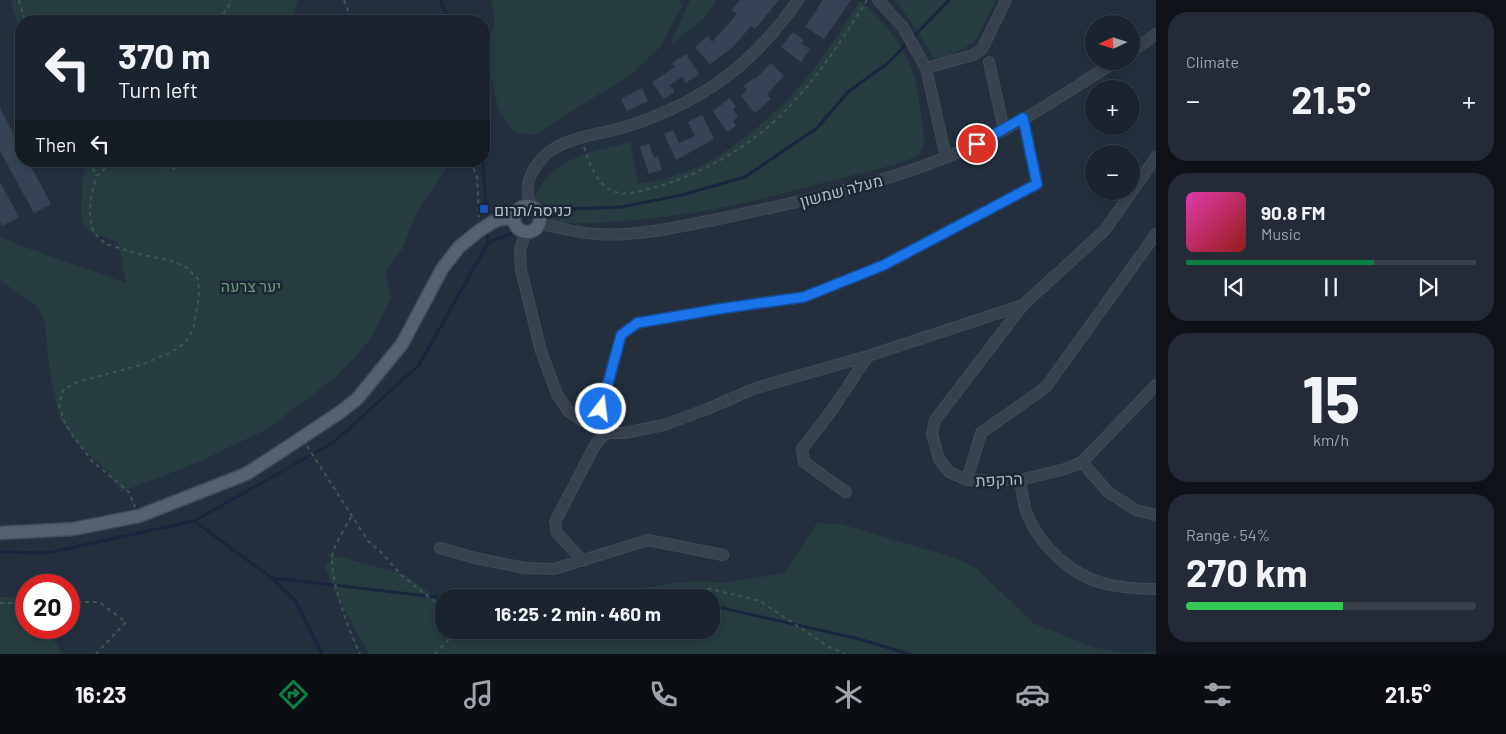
<!DOCTYPE html>
<meta charset="utf-8">
<style>
:root{--surface:#1b232e;--page:#242b36;--text:#f1f3f6;--muted:#a0a4aa;--line:#39404a;--accent:#0b8043}
body{margin:0;font-family:Barlow,Heebo,sans-serif;background:var(--page);color:var(--text);height:100vh;display:flex;flex-direction:column;font-size:19px;white-space:nowrap}
*{box-sizing:border-box;margin:0}
p{font-size:16px;color:var(--muted)}
.icon{flex:none;width:28px;height:28px;fill:none;stroke:currentColor;stroke-width:2;stroke-linecap:round;stroke-linejoin:round}
.map{position:relative;flex:1;overflow:hidden}
.side{display:flex;flex-direction:column;gap:12px;padding:12px;background:#0f1319;width:350px}
.side>*{flex:none}
.hud{position:absolute;left:15px;top:15px;width:475px;height:152px;border-radius:20px;box-shadow:0 2px 8px #0003,0 0 0 1px var(--line);background:#1b232e;color:var(--text);overflow:hidden}
.needle{width:32px;rotate:266deg}
.controls{position:absolute;left:1085px;top:15px;display:grid;gap:10px}
.controls a{display:grid;place-items:center;width:55px;height:55px;border-radius:50%;background:var(--surface);box-shadow:0 2px 8px #0003,0 0 0 1px var(--line);font-size:25px}
.speed{position:absolute;left:15px;top:574px;display:flex;gap:10px;font-size:25px;font-weight:700;text-align:center}
.speed>*{display:grid;place-content:center;width:65px;height:65px;border-radius:50%;background:var(--surface);box-shadow:0 2px 8px #0003,0 0 0 1px var(--line);line-height:1}
.speed .limit{border:8px solid #d22;background:#fff;color:#111}
.pin{position:absolute;display:grid;place-items:center;width:42px;height:42px;color:#fff;margin:-21px;border:2px solid #fff;border-radius:50%;box-shadow:0 1px 5px #0007}
.me{position:absolute;width:55px;margin:-28px;rotate:15deg;stroke-linejoin:round;filter:drop-shadow(0 0 4px #0008)}
.turn{display:flex;align-items:center;gap:18px;height:105px;padding:0 20px;font-size:22px}
.turn .icon{width:65px;height:65px;stroke-width:2.5}
.turn b{display:block;font-size:35px;line-height:42px}
.then{display:flex;align-items:center;height:48px;padding:0 20px;background:#0003;gap:10px;font-size:19px}
.big{font-size:38px;font-weight:700;line-height:1.1}
.side .tile{flex:1;display:flex;flex-direction:column;justify-content:center;gap:8px;min-width:0;padding:0 18px;border-radius:20px;background:var(--page)}
.side .dial{align-items:center;gap:0}
.dial b{font-size:65px;line-height:1}
.song{display:flex;align-items:center;gap:15px}
.cover{width:60px;height:60px;border-radius:8px;background:linear-gradient(135deg,hsl(320 70% 55%),hsl(0 70% 35%))}
.played{height:5px;border-radius:2px;background:linear-gradient(90deg,var(--accent) 65%,var(--line) 65%)}
.keys{display:flex;justify-content:space-around;direction:ltr}
.heat{display:flex;justify-content:space-between;align-items:center;font-size:28px;direction:ltr}
.charge{height:8px;border-radius:4px;background:linear-gradient(90deg,#34c759 54%,var(--line) 0)}
.trip{position:absolute;left:435px;top:589px;width:285px;height:50px;border-radius:20px;background:var(--surface);box-shadow:0 2px 8px #0003,0 0 0 1px var(--line);font-weight:700;line-height:50px;text-align:center}
.dock{display:flex;height:80px;justify-content:space-around;align-items:center;background:#0b0e12;color:var(--muted)}
.dock .icon{width:35px;height:35px}
.dock .selected{color:var(--accent)}
.dock b{font-size:22px;color:var(--text)}
main{display:flex;flex:1;min-height:0}
.map>svg:first-child{display:block}
.green{fill:#263c3f}
.lines{fill:none;stroke-linecap:round;stroke-linejoin:round}
.stream{stroke:#17263c;stroke-width:3}
.building{fill:#364354}
.minor-casing{stroke:#414a57;stroke-width:12}
.major-casing{stroke:#414a57;stroke-width:15}
.path{stroke:#3f5557;stroke-width:2;stroke-dasharray:4 4;stroke-linecap:butt}
.minor{stroke:#38414e;stroke-width:10}
.major{stroke:#56606e;stroke-width:12}
.route-casing{stroke:#114b97;stroke-width:12}
.route{stroke:#1a73e8;stroke-width:9}
.transit-dot{fill:#1a4fb4;stroke:#1d2633;stroke-width:2}
.labels{text-anchor:middle;dominant-baseline:central;stroke-width:5;stroke-linejoin:round;paint-order:stroke}
.street-label{font-size:16px;fill:#b4bcc9;stroke:#1d2633}
.poi-label{font-size:16px;fill:#b4bcc9;stroke:#1d2633;text-anchor:start}
.park-label{font-size:16px;fill:#6b9a76;stroke:#1d2633}
</style>
<main>
<div class="map">
<svg width="1156" height="654" viewBox="0 0 1156 654">
<rect width="100%" height="100%" fill="#242f3e"/>
<path class="green" d="M11,0H298L292,21H21V37Z
M491,0H680L682,6L660,47L630,75L534,135L515,133L498,109L486,53L495,20Z
M690,0H717L704,18L670,45Z
M895,0H996L978,36L972,44L944,58L935,59L912,23Z
M860,1C885,21 909,52 916,84C920,103 922,123 925,142C923,148 920,154 914,157C898,166 868,171 849,176C799,189 749,204 698,212C649,219 600,226 551,222L534,198C553,157 590,153 630,142L638,184C660,180 681,175 700,166C734,149 777,114 801,85C823,59 841,30 860,1Z
M89,161H451L416,213L403,248L385,271L391,298L370,340L354,358L334,379L267,429L201,461L121,492L107,471L76,442L60,418L50,375L45,323L38,308L0,280V236L19,245L126,283L118,242L90,231L81,221L82,179Z
M817,523L841,524L955,558L977,569L1033,623L1095,648L1129,653L1156,651V654H369L336,595L325,566L332,560L325,553L404,574L444,604V630H711V598L595,597L673,583L705,581L724,583L785,573Z
M0,597H26V628H46L63,654H0Z"/>
<g class="lines">
<path class="stream" d="M440,0L450,21
M483,161L487,223
M487,229L488,243
M194,521L272,578L295,600L322,654
M0,552L47,553L194,521L334,442L419,365L488,243L569,209L621,207L682,195L745,177L817,128L849,91L888,63L949,0
M273,578L444,598
M711,607H718L859,639L909,654"/>
</g>
<path class="building" d="M740,0H779L755,29L751,26L732,48L710,64L695,47L708,36L712,42L737,14L732,10Z
M823,0H851L824,39L805,27Z
M793,32L804,40L801,43L810,49L801,62L781,47Z
M686,54L699,74L686,83L682,77L670,85L675,92L664,99L652,82L675,67L672,63Z
M771,63L784,76L767,94L771,99L755,113L741,96L747,90L744,86L754,78L755,79Z
M642,88L648,101L627,111L621,99Z
M730,98L736,107L733,109L738,117L733,121L736,126L727,132L713,111Z
M0,108L21,148V161H28L51,204L34,213L0,151Z
M702,115L714,139L676,160L664,134L673,130L679,143L695,136L688,122Z
M649,144L654,158L658,156L662,170L649,174L640,147Z
M0,182L19,217L2,226L0,222Z"/>
<g class="lines">
<g class="minor-casing">
<path id="minor" d="M878,0L903,27L926,68L946,157
M1131,52L1156,34
M989,62L1004,130
M926,68L973,55L982,49L1006,0
M530,206C529,200 527,193 528,187C529,172 542,155 555,148C577,135 604,134 628,126C702,102 753,65 798,0
M540,224C558,227 577,233 596,234C636,237 683,226 723,218C809,200 897,181 977,144C1026,121 1071,89 1117,61
M526,232L520,249L521,270L541,351L557,394L568,411L581,420L606,433H624L664,425L707,409L756,388L868,356L1023,305L1105,230L1156,157
M1023,305L935,420L932,434L935,445L939,459L949,472L967,480H1020L1065,469L1082,462L1156,385
M596,428L621,335L637,323L725,308L804,297L884,265L1037,184L1023,118
M1082,462L1108,492L1136,510L1156,515
M967,480L981,433L1046,387L1156,234
M1020,480C1022,491 1023,503 1027,514C1040,546 1072,576 1106,584C1123,588 1139,589 1156,589
M846,492L804,462L802,449L832,410L868,356
M440,548L475,558L525,568L554,569L648,540L723,555
M583,561L557,533L555,522L595,445L606,433"/>
</g>
<g class="major-casing">
<path id="major" d="M514 219a13 13 0 1 1 26 0a13 13 0 1 1-26 0Z
M0,533L73,529L139,516L246,474L274,456L339,413L357,399L402,344L442,269L459,247L480,230L493,222L500,219L514,218"/>
</g>
<path class="path" d="M19,0L25,21
M344,0L352,21
M219,21L232,0
M584,147C590,164 598,190 620,193C629,195 640,191 649,189C698,176 745,150 781,115C815,82 842,40 867,0
M89,161L97,176
M119,161L109,164L97,176L91,195L90,214L93,232L106,244L139,254L172,261L186,267L198,279L199,296L193,330L185,343L170,353L140,365L77,382L63,390L59,404L64,421L73,436L92,461L129,492L135,507
M142,161L173,169L186,161
M470,161L477,176L479,217
M307,446L368,541L380,551L401,575L444,609
M351,517C345,528 337,540 333,552C327,574 350,633 360,654
M628,598L645,594L711,589L760,601L829,647L845,654
M69,602H99L126,622L96,654
M0,603H26
M435,654L449,639L453,630"/>
<use href="#minor" class="minor"/>
<use href="#major" class="major"/>
</g>
<g class="lines">
<g class="route-casing">
<path id="route" d="M601,409L621,335L637,323L725,308L804,297L884,265L1037,184L1023,118L977,144"/>
</g>
<use href="#route" class="route"/>
</g>
<rect class="transit-dot" x="479" y="204" width="10" height="10" rx="2.5"/>
<g class="labels">
<g class="street-label">
<text transform="translate(841 190) rotate(-15)">מעלה שמשון</text>
<text transform="translate(999 479) rotate(-3)">הרקפת</text>
</g>
<g class="poi-label">
<text x="494" y="209">כניסה/תרום</text>
</g>
<g class="park-label">
<text x="251" y="285">יער צרעה</text>
</g>
</g>
</svg>
<div class="controls">
<a><svg class="needle" viewBox="-14 -14 28 28"><path d="M0-13l5 13h-10z" fill="#e53935"/><path d="M0 13l5-13h-10z" fill="#a0a4aa"/></svg></a>
<a>+</a>
<a>−</a>
</div>
<div class="speed"><div class="limit">20</div></div>
<div class="pin" style="left:977px;top:144px;background:#d93025"><svg class="icon" aria-label="arrive" viewBox="0 0 24 24"><path d="M6 21V4h12l-3 4 3 4H6"/></svg></div>
<svg class="me" style="left:601px;top:409px" viewBox="-20 -20 40 40"><circle r="17" fill="#1a73e8" stroke="#fff" stroke-width="3"/><path d="M0-11L8 9 0 5-8 9z" fill="#fff"/></svg>
<div class="trip">16:25 · 2 min · 460 m</div>
<div class="hud">
<div class="turn"><svg class="icon" aria-label="left" viewBox="0 0 24 24"><path d="M17 20v-9H6M10 6l-5 5 5 5"/></svg><div><b>370 m</b>Turn left</div></div>
<div class="then">Then<svg class="icon" aria-label="left" viewBox="0 0 24 24"><path d="M17 20v-9H6M10 6l-5 5 5 5"/></svg></div>
</div>
</div>
<section class="side">
<div class="tile"><p>Climate</p>
<div class="heat"><a>−</a><b class="big">21.5°</b><a>+</a></div>
</div>
<div class="tile">
<div class="song"><i class="cover"></i><div><b>90.8 FM</b><p>Music</p></div></div>
<div class="played"></div>
<div class="keys"><svg class="icon" aria-label="previous" viewBox="0 0 24 24"><path d="M18 5L8 12l10 7zM5 5v14"/></svg><svg class="icon" aria-label="pause" viewBox="0 0 24 24"><path d="M8 5v14M16 5v14"/></svg><svg class="icon" aria-label="next" viewBox="0 0 24 24"><path d="M6 5l10 7-10 7zM19 5v14"/></svg></div>
</div>
<div class="tile dial"><b>15</b><p>km/h</p></div>
<div class="tile"><p>Range · 54%</p><b class="big">270 km</b><div class="charge"></div></div>
</section>
</main>
<nav class="dock">
<b>16:23</b>
<svg class="icon selected" aria-label="directions" viewBox="0 0 24 24"><path d="M12 3l9 9-9 9-9-9zM9 14v-3h6M13 9l2 2-2 2"/></svg>
<svg class="icon" aria-label="music" viewBox="0 0 24 24"><path d="M9 18V5l10-2v13"/><circle cx="6" cy="18" r="3"/><circle cx="16" cy="16" r="3"/></svg>
<svg class="icon" aria-label="phone" viewBox="0 0 24 24"><path d="M5 4h4l2 5-3 2q2 4 5 5l2-3 5 2v4C11 20 4 13 5 4z"/></svg>
<svg class="icon" aria-label="climate" viewBox="0 0 24 24"><path d="M12 3v18M4 7l16 10M4 17L20 7"/></svg>
<svg class="icon" aria-label="car" viewBox="0 0 24 24"><path d="M5 17H2v-5l4-1 3-4h7l3 4 3 1v5h-3M9 17h6M6 11h13"/><circle cx="7" cy="17" r="2"/><circle cx="17" cy="17" r="2"/></svg>
<svg class="icon" aria-label="filters" viewBox="0 0 24 24"><path d="M4 7h16M4 17h16"/><circle cx="9" cy="7" r="2"/><circle cx="15" cy="17" r="2"/></svg>
<b>21.5°</b>
</nav>
